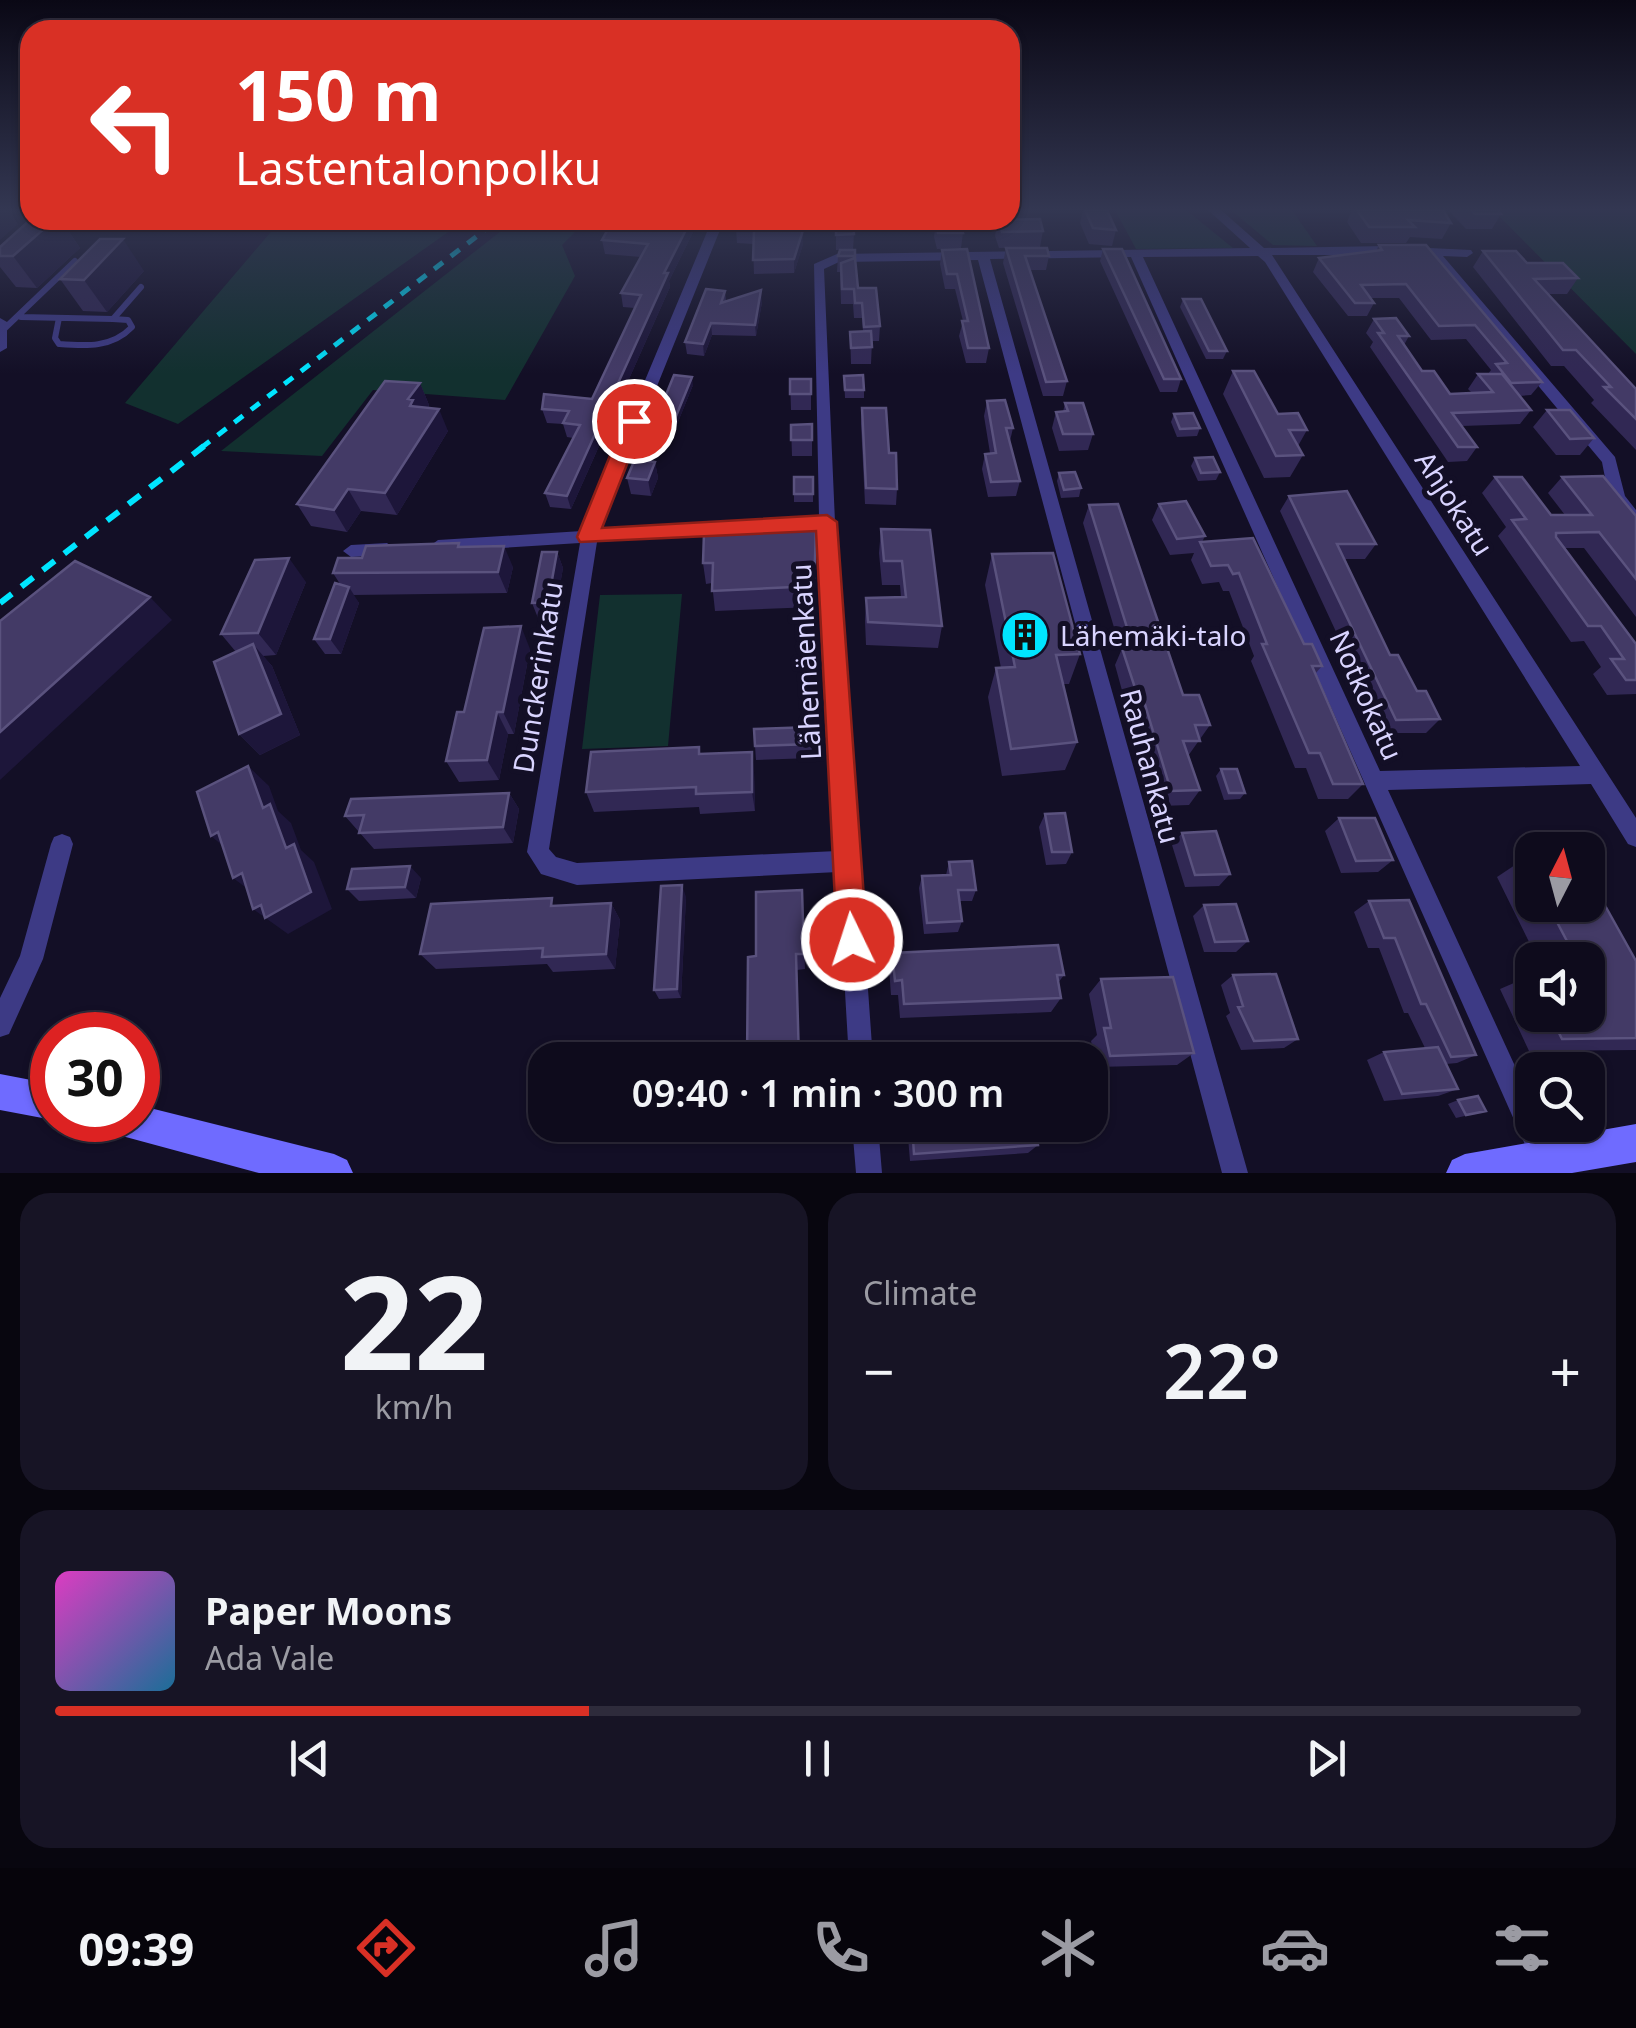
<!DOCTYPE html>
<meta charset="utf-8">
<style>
:root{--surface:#0e0b1c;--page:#171425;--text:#f1f3f6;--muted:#9b9ba3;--line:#2e2b3b;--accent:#d93025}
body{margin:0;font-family:"Noto Sans",sans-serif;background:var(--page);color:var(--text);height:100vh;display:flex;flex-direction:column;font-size:38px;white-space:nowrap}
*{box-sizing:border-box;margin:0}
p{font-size:32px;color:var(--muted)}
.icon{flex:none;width:55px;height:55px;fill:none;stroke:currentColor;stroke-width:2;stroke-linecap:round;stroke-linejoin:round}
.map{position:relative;height:1173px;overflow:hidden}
.side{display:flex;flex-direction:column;gap:20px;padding:20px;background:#08060f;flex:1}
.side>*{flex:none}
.top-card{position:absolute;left:20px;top:20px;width:1000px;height:210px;border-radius:30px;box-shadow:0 2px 8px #0004,0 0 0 2px var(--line);background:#d93025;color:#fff;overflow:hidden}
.needle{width:65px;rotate:6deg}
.controls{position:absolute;left:1515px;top:832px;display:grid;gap:20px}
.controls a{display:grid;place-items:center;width:90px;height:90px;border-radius:20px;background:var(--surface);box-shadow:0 2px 8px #0004,0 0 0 2px var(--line);font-size:50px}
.speed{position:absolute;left:30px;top:1012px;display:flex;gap:20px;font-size:50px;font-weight:700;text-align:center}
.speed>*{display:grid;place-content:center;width:130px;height:130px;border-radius:50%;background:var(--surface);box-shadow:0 2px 8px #0004,0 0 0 2px var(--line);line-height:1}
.speed .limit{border:15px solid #d22;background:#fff;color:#111}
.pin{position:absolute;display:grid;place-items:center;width:85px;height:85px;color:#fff;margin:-42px;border:5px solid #fff;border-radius:50%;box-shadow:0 2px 10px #0007}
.me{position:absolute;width:110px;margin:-55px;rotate:356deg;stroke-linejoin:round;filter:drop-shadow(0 0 8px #0008)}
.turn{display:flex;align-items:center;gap:35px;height:210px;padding:0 50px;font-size:45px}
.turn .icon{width:130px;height:130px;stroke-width:2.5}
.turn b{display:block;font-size:70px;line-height:85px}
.big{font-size:75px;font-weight:600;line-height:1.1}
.side .widget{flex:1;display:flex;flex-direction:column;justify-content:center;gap:15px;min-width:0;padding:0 35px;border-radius:30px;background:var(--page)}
.side .dial{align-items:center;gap:0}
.dial b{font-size:130px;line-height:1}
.song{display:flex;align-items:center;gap:30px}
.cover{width:120px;height:120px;border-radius:15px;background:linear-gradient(135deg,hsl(310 70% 55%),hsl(200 70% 35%))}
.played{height:10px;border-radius:5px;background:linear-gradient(90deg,var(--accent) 35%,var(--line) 35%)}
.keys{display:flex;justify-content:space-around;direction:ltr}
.heat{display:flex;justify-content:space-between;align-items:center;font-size:55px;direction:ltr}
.side .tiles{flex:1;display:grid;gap:20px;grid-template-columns:1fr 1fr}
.widget:last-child{grid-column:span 2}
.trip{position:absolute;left:528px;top:1042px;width:580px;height:100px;border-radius:30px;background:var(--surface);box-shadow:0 2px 8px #0004,0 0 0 2px var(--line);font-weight:600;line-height:100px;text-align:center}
.tabs{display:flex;height:160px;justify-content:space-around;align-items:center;background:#06040b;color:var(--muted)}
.tabs .icon{width:70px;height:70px}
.tabs .current{color:var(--accent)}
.tabs b{font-size:45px;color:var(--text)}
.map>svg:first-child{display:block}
.green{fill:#12302f}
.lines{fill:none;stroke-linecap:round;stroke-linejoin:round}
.service{stroke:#3d3a85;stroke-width:6}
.minor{fill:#3d3a85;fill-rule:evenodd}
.secondary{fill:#6f6bff;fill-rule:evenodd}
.rail-far1{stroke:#00e5ff;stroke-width:5;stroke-dasharray:11 10;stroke-linecap:butt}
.rail{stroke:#00e5ff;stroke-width:6;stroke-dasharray:15 12;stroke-linecap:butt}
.wall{fill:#312854}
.shaded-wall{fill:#1d163a}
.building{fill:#433a66;stroke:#5a527e;stroke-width:2.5}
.route{fill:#d93025;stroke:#8d1f18;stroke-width:2.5}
.labels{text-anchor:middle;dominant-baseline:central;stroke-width:10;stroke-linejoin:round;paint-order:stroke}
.street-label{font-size:28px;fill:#d9d4ff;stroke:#130f26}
.poi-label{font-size:28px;fill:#d9d4ff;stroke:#130f26;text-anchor:start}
</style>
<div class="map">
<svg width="1636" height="1173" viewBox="0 0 1636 1173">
<rect width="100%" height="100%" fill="#130f26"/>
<path class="green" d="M1115,210H1186L1233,248L1136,249Z
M1231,210H1292L1317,246L1273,245Z
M1493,210H1636V354Z
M281,220H465L178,424L125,403Z
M515,220H587L562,245L575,276L505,400L373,390L322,456L221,451Z
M682,594L668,746L582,749L600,595Z"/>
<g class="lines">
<path class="service" d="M21,317L113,319L141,287
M59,318L55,338L59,344C86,346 112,348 132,327L128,320L113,319
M3,330L75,261"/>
<path class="minor" d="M1208,210H1221L1264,248L1387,246L1471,250L1473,253L1467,257L1443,256L1615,457L1625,496L1636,510V527C1611,515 1607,488 1602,462L1429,255H1272L1636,818V847L1628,844L1591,784L1388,790L1532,1103V1125H1542L1557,1158L1553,1167L1544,1171L1535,1167L1131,257L990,259L1248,1173H1222L978,260L839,262L824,269L835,522L873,1060H849L838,872L577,885L541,874L527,852L580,543L438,552L430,546L438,540L582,531L712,220H724L599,530L819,516L814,264L837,254L1250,248ZM1258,256L1265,262L1580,766L1380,771L1143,257ZM819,529L837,851L577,863L556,857L549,849L597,542Z
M0,318L7,322V348L0,352Z
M387,543L395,549L387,555L351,557L343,551L351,545Z
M62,834L70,837L73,844L43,959L9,1034L0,1037V998L20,956L51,844L54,837Z
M852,1125H878L882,1173H856Z"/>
<path class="secondary" d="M0,1074L52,1084L53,1120L0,1110Z
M138,1105L334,1154L347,1160L353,1173H259L111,1133L106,1120H138Z
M1636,1124V1162L1572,1173H1446L1452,1160L1465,1154Z"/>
<path class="rail-far1" d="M201,448L498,220"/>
<path class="rail" d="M0,603L204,446"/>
</g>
<path class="wall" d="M1083,210H1107L1116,230L1112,246L1089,244L1080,223Z
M1352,210H1443L1451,223L1442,239L1410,237L1406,243H1361L1347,222Z
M1448,210H1498L1501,214L1492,229H1466Z
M30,220H61L80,248L37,288L16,287L0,267V247Z
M699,220L669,281L670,287L571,509L550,507L545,493L573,438L567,437L563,424L547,423L542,409L592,399L635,308L623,307L621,293L641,257L605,254L602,240Z
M738,220H802L803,244L794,273L754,274L753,244L737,243L736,229Z
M836,220L854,234L853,250H855L858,288L880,326L879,341H872L871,364H851L850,332L863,331L862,318H854L853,304H841L840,272H837L838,256L840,250H836Z
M998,220L1043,231L1040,247L999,248L995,236Z
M936,221L963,233L961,248L937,249L934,237Z
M1379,245L1542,382L1531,395L1519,396L1531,410L1520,424L1462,426L1477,447L1467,461L1448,462L1370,347L1373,342L1366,333L1374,319L1409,336L1404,345L1422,371L1450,394L1472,393L1468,389L1478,374H1488L1491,370L1466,339L1431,340L1399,298H1371L1374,303L1367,316H1348L1313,272L1319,258L1376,251Z
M1006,248L1049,256L1046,270H1030L1067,381L1063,396H1043L1003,263Z
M967,249L989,348L986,363H966L959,336L963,321L955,289H945L940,264L942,250Z
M1103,249L1181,379L1177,392H1160L1100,261Z
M1483,251L1578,278L1567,294H1549L1636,389V450L1591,403L1594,400L1564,366H1551L1473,267Z
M144,271L107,312L83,311L60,279Z
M725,291L726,301L762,302L756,336L712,335L704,356L687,354L685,342Z
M1183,299L1227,351L1223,359H1206L1180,307Z
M1233,371L1278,414L1307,430L1298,446L1303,455L1290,477L1264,478L1223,394Z
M844,376L864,390V398H845Z
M790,379H811V410H791Z
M420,383L429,405L428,408L448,431L397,515L361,511L347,532L311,526L297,504Z
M693,385L669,444L651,443L650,434Z
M987,401L1013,428L1010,441L1020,481L1016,496L988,497L982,469L985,454L990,453L984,416Z
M1065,403L1093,434L1088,450L1059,451L1052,428L1056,412H1063Z
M862,408L889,453L897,489L896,505L865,504L861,424Z
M1547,410L1594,438L1580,455H1556L1533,427Z
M1174,414L1200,428L1197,436L1177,437L1171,422Z
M812,424V456H792L791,425Z
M1195,458L1220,472L1216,480L1198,481L1191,466Z
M655,462L658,478L651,496L631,494L627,478Z
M1059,473L1081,488L1079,497L1061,498L1057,481Z
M813,477V502H794V494Z
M1495,477L1551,515H1565L1548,493L1562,477L1636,516V617L1584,548H1564L1636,644V694L1607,695L1593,674L1601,667L1584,641L1571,642L1498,536L1506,527L1482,493Z
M1289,496L1376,544L1365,559H1345L1390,655L1440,719L1426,733H1383L1280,511Z
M1159,504L1205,536L1202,542L1253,538L1304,644L1322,666L1315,674L1363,784L1348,799H1318L1306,768H1295L1251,661L1254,656L1229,591H1223L1219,582L1202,584L1191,560L1194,553L1170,555L1152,520Z
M1089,505L1183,695L1210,725L1188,756L1200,790L1189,805L1161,806L1131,705H1126L1115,665L1121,651L1083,523Z
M816,529L814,607L715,611L712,583L706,584L703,563Z
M881,529L930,530L942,626L938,648L866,645L865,621L866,598L901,597L900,585H882L879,553Z
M461,547L513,567L507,593L353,595L359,603L341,654H325L314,639L340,584L333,573L362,558Z
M557,552L563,568L554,618H538L532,603Z
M992,554L1080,654L1069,684H1063L1077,742L1065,770L1002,776L988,697L996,668H1001L985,585Z
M306,582L276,655L263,656L272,666L300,735L260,755L239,734L236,652L221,634Z
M530,649L514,734H508L499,780L459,782L446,761L464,712Z
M811,727L812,758L756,760L755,746Z
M699,747L700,754L754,772L755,811L700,814L699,807L594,812L586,792Z
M1221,769L1245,793L1240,799L1224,800L1216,776Z
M509,793L519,809L513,843L374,849L345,816Z
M1045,814L1072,852L1066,864L1046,865L1039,827Z
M1339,818L1393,860L1378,872L1341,873L1325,831Z
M1182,833L1230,874L1219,886L1185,887L1172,845Z
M1532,858V905H1588L1636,961V1050L1529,1051L1500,989L1532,975V1015H1588V960H1538L1497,877L1524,859Z
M949,862L976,890L972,901H959L962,921L958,932L924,934L919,888L922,876L946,875Z
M421,878L416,898L359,901L347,889Z
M802,890L805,969L797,970L756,956Z
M686,897L681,998L659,999L654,990Z
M1369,901L1476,1055L1457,1063L1446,1064L1458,1089L1438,1096L1384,1101L1367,1060L1384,1052L1425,1048L1408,1013H1404L1379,948H1368L1354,912Z
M611,903L620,920L615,969L553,972L547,964L436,969L420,954L557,906Z
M1204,905L1248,941L1236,952H1204L1193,916Z
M892,953L1064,975L1058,983L1061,998L1051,1012L900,1018L898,995H891L889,968Z
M1233,975L1298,1039L1284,1048L1241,1050L1226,1016L1230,1013L1221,985Z
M1101,979L1194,1053L1177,1065L1097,1067L1091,1041L1097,1035L1089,994Z
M1458,1100L1486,1111L1456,1118L1448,1104Z
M907,1125H1035L1038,1145L1028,1153L910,1161Z"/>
<path class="shaded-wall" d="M0,210H8L18,224L0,240Z
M54,220H61L80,248L37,288L13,256Z
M691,220H699L669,281L670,287L571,509L567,496L664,273Z
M803,230V244L794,273V259Z
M123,239L144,271L107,312L84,280Z
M761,290L762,302L756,336L755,325Z
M711,323L712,335L704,356L703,344Z
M692,377L693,385L669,444L668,436Z
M420,383L429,405L421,418L410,406L408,399Z
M439,409L448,431L397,515L385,493Z
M655,462L658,478L651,496L648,480Z
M348,489L361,511L347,532L334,510Z
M504,546L513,567L507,593L498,572Z
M557,552L563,568L554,618L548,602Z
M289,558L306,582L276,655L258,633Z
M349,587L359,603L341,654L330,639Z
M150,597L172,620L0,780V732Z
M521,626L530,649L514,734L503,712Z
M253,644L272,666L300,735L260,755L239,734Z
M497,712L508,734L499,780L487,760Z
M752,752L754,772L755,811L752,792Z
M248,766L269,786L278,811L291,823L301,850L314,862L332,909L288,934L253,909L286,848L263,808Z
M509,793L519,809L513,843L503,827Z
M218,832L234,855L211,836Z
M410,866L421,878L416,898L405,887Z
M242,873L256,895L233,878Z
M682,885L686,897L681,998L677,989Z
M611,903L620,920L615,969L606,954Z"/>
<path class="building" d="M1085,210H1107L1116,230L1093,228Z
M1357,210H1443L1451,223L1408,220L1415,227H1369Z
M1471,210H1498L1501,214H1475Z
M1040,219L1043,231L1002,232L998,220Z
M30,220H54L13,256H0V247Z
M613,220H691L664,273H668L567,496L545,493L580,425L563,423L569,411L542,409L544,394L592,399L641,295L621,293L648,244L602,240Z
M739,220H802L803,230L794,259L753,260L754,230L736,229Z
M836,220H853L854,234L836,235Z
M936,221H960L963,233H938Z
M100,239H123L84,280L60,279Z
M1379,245H1426L1542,382L1511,383L1496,364L1507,363L1475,325L1439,326L1406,284L1361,285L1374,303H1355L1319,258L1382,250Z
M1006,248H1047L1049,256H1025L1067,381L1046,382Z
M967,249L989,348H968L962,321H968L957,274H947L942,250Z
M1103,249H1122L1181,379H1164Z
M840,250H855V256H838Z
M1483,251H1516L1527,263H1563L1578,278L1534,279L1636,389V419L1604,387H1611L1576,350H1563Z
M855,258L858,288H876L880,326L864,327L862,303H855L854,289H842L841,263Z
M706,289L725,291L721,303L761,290L755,325L711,323L703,344L685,342Z
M1183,299H1201L1227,351H1209Z
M1396,318L1409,336H1398L1422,371H1434L1450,394L1493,392L1478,374H1502L1531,410L1452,413L1477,447H1458L1378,333H1384L1374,319Z
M871,331L872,347L851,348L850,332Z
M1233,371H1254L1278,414L1298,413L1307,430H1289L1303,455L1276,456Z
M674,375L692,377L668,436L650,434Z
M863,375L864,390H845L844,376Z
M790,379H811V394H790Z
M385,381L420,383L408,399L413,400L410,406L439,409L385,493L348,489L334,510L297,504Z
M1005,400L1013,428H1006L1020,481L991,482L985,454L996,453L987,401Z
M1065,403H1083L1093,434H1063L1056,412L1068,411Z
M862,408H886L889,453H896L897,489L866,488Z
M1547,410H1570L1594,438L1570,439Z
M1193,413L1200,428L1180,429L1174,414Z
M812,424V440H791V425Z
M1213,457L1220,472L1201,473L1195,458Z
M635,459L655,462L648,480L627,478Z
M1075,472L1081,488L1064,490L1059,473Z
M1603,476L1636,516V579L1599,532L1556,533V537L1636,644V680H1626L1611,659H1624L1601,626H1588L1512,520L1526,519L1495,477H1522L1551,515H1592L1562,477Z
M794,477H813V494H794Z
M1347,491L1376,544H1337L1390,655H1398L1417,691H1426L1440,719L1396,720L1289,496Z
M1186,501L1205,536L1177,539L1159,504Z
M1118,504L1183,695H1199L1210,725H1195L1200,741H1183L1200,790L1171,791L1140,688H1135L1122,648L1133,647L1089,505Z
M816,529L814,586L712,591L713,563H703L704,533Z
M881,529L930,530L942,626L868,622L866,598L906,597L902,561H884Z
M1253,538L1304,644H1312L1322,666H1312L1363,784H1333L1320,753H1309L1262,644H1267L1239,573L1233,574L1228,565L1211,566L1200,542Z
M459,543L458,547L504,546L498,572L333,573L338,558H362L366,546Z
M542,552H557L548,602L532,603Z
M1053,553L1080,654L1056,655L1077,742L1011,749L996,668L1015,667L992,554Z
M289,558L258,633L221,634L255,560Z
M75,561L150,597L0,732V621Z
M335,583L349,587L330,639H314Z
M521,626L503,712H497L487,760L446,761L457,712H464L484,628Z
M253,644L281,714L239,734L214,662Z
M811,727L812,744L755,746L754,729Z
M699,747V754L752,752V792L696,794V787L586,792L591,752Z
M248,766L263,808L270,804L286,848L294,844L311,892L265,918L261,905L253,909L242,873L233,878L218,832L211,836L197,792Z
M1221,769H1237L1245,793H1229Z
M509,793L503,827L359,833L364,815L345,816L351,799Z
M1065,813L1072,852H1052L1045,814Z
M1339,818H1375L1393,860L1356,861Z
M1216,831L1230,874L1195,875L1182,833Z
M1532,858V874L1524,859Z
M972,861L976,890H958L962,921L927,923L922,876L951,875L949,862Z
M410,866L405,887L347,889L352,869Z
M1588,875L1636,961V1038L1562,1039L1550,1015H1588V960H1577L1548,905H1588Z
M682,885L677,989L654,990L661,886Z
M802,890L804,954H796L799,1060H747L748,957L756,956V892Z
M552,898L551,906L611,903L606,954L542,957L543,948L420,954L431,904Z
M1409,900L1476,1055L1451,1057L1426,1004H1421L1395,938H1384L1369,901Z
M1236,904L1248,941L1215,942L1204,905Z
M1058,945L1064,975H1057L1061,998L904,1004L902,980L895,981L892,953Z
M1276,974L1298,1039L1254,1041L1238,1007L1243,1006L1233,975Z
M1173,977L1194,1053L1110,1056L1104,1028H1111L1101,979Z
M1438,1047L1458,1089L1402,1094L1384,1052Z
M923,1052V1060H906V1053Z
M1478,1096L1486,1111L1466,1115L1458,1100Z
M912,1125H1035L1038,1145L914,1154Z"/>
<linearGradient id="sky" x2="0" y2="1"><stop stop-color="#0a0815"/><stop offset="0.56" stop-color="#333752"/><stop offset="1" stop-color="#333752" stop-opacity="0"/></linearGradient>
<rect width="1636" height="374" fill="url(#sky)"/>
<path class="route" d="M634,415L644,421L602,528L827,515L837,522L867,940L863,951L852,955L841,951L837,940L816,531L580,542L577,537L624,421Z"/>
<defs>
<g id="building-disc" transform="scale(2.5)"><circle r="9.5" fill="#00e5ff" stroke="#130f26"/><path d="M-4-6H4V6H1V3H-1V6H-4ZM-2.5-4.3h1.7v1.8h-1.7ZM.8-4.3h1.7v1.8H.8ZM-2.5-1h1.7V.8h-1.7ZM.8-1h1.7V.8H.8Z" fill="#111"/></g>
</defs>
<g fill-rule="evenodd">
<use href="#building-disc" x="1025" y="635"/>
</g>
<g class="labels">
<g class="street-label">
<text transform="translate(1455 503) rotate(57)">Ahjokatu</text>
<text transform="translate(805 662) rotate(-93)">Lähemäenkatu</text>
<text transform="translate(537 677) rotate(-81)">Dunckerinkatu</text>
<text transform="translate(1367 695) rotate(66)">Notkokatu</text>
<text transform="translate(1151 766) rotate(75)">Rauhankatu</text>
</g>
<g class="poi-label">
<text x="1060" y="635">Lähemäki-talo</text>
</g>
</g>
</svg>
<div class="controls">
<a><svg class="needle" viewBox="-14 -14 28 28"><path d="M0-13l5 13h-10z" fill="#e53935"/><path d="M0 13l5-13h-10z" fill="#9b9ba3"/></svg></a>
<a><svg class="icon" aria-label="sound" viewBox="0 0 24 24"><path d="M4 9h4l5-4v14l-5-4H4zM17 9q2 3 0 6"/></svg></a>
<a><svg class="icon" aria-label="search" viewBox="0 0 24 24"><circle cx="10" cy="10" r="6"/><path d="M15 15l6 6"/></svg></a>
</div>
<div class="speed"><div class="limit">30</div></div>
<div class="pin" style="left:634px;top:421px;background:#d93025"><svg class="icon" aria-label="arrive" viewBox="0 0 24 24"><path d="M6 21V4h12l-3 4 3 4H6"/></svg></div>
<svg class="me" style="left:852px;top:940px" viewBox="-20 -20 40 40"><circle r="17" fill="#d93025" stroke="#fff" stroke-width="3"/><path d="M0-11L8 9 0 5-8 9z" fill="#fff"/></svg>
<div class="trip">09:40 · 1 min · 300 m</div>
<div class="top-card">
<div class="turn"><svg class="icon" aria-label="left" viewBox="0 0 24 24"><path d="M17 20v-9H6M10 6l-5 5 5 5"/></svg><div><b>150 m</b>Lastentalonpolku</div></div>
</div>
</div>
<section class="side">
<div class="tiles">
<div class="widget dial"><b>22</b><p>km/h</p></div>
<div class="widget"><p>Climate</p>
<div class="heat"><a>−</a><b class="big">22°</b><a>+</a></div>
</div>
<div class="widget">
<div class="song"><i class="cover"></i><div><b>Paper Moons</b><p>Ada Vale</p></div></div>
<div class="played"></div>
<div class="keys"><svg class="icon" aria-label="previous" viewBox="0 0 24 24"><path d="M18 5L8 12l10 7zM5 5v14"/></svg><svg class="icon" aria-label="pause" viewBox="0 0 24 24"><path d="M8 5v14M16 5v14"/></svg><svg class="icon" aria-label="next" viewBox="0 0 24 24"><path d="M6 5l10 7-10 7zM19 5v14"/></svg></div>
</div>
</div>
</section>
<nav class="tabs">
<b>09:39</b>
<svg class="icon current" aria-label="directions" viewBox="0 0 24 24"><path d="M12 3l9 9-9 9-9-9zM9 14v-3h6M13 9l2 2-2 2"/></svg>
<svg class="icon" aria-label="music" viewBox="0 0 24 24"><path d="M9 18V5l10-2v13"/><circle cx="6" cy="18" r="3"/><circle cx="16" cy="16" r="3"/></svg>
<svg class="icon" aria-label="phone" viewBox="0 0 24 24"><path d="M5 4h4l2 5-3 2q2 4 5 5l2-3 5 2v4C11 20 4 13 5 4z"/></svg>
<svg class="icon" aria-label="climate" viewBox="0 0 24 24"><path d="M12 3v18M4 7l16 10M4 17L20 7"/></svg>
<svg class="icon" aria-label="car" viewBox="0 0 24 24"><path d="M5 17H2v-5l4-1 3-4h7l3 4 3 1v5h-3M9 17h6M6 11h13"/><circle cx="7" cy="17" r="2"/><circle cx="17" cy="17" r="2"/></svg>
<svg class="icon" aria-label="filters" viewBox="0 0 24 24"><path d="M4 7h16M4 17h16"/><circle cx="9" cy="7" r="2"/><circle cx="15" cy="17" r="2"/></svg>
</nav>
